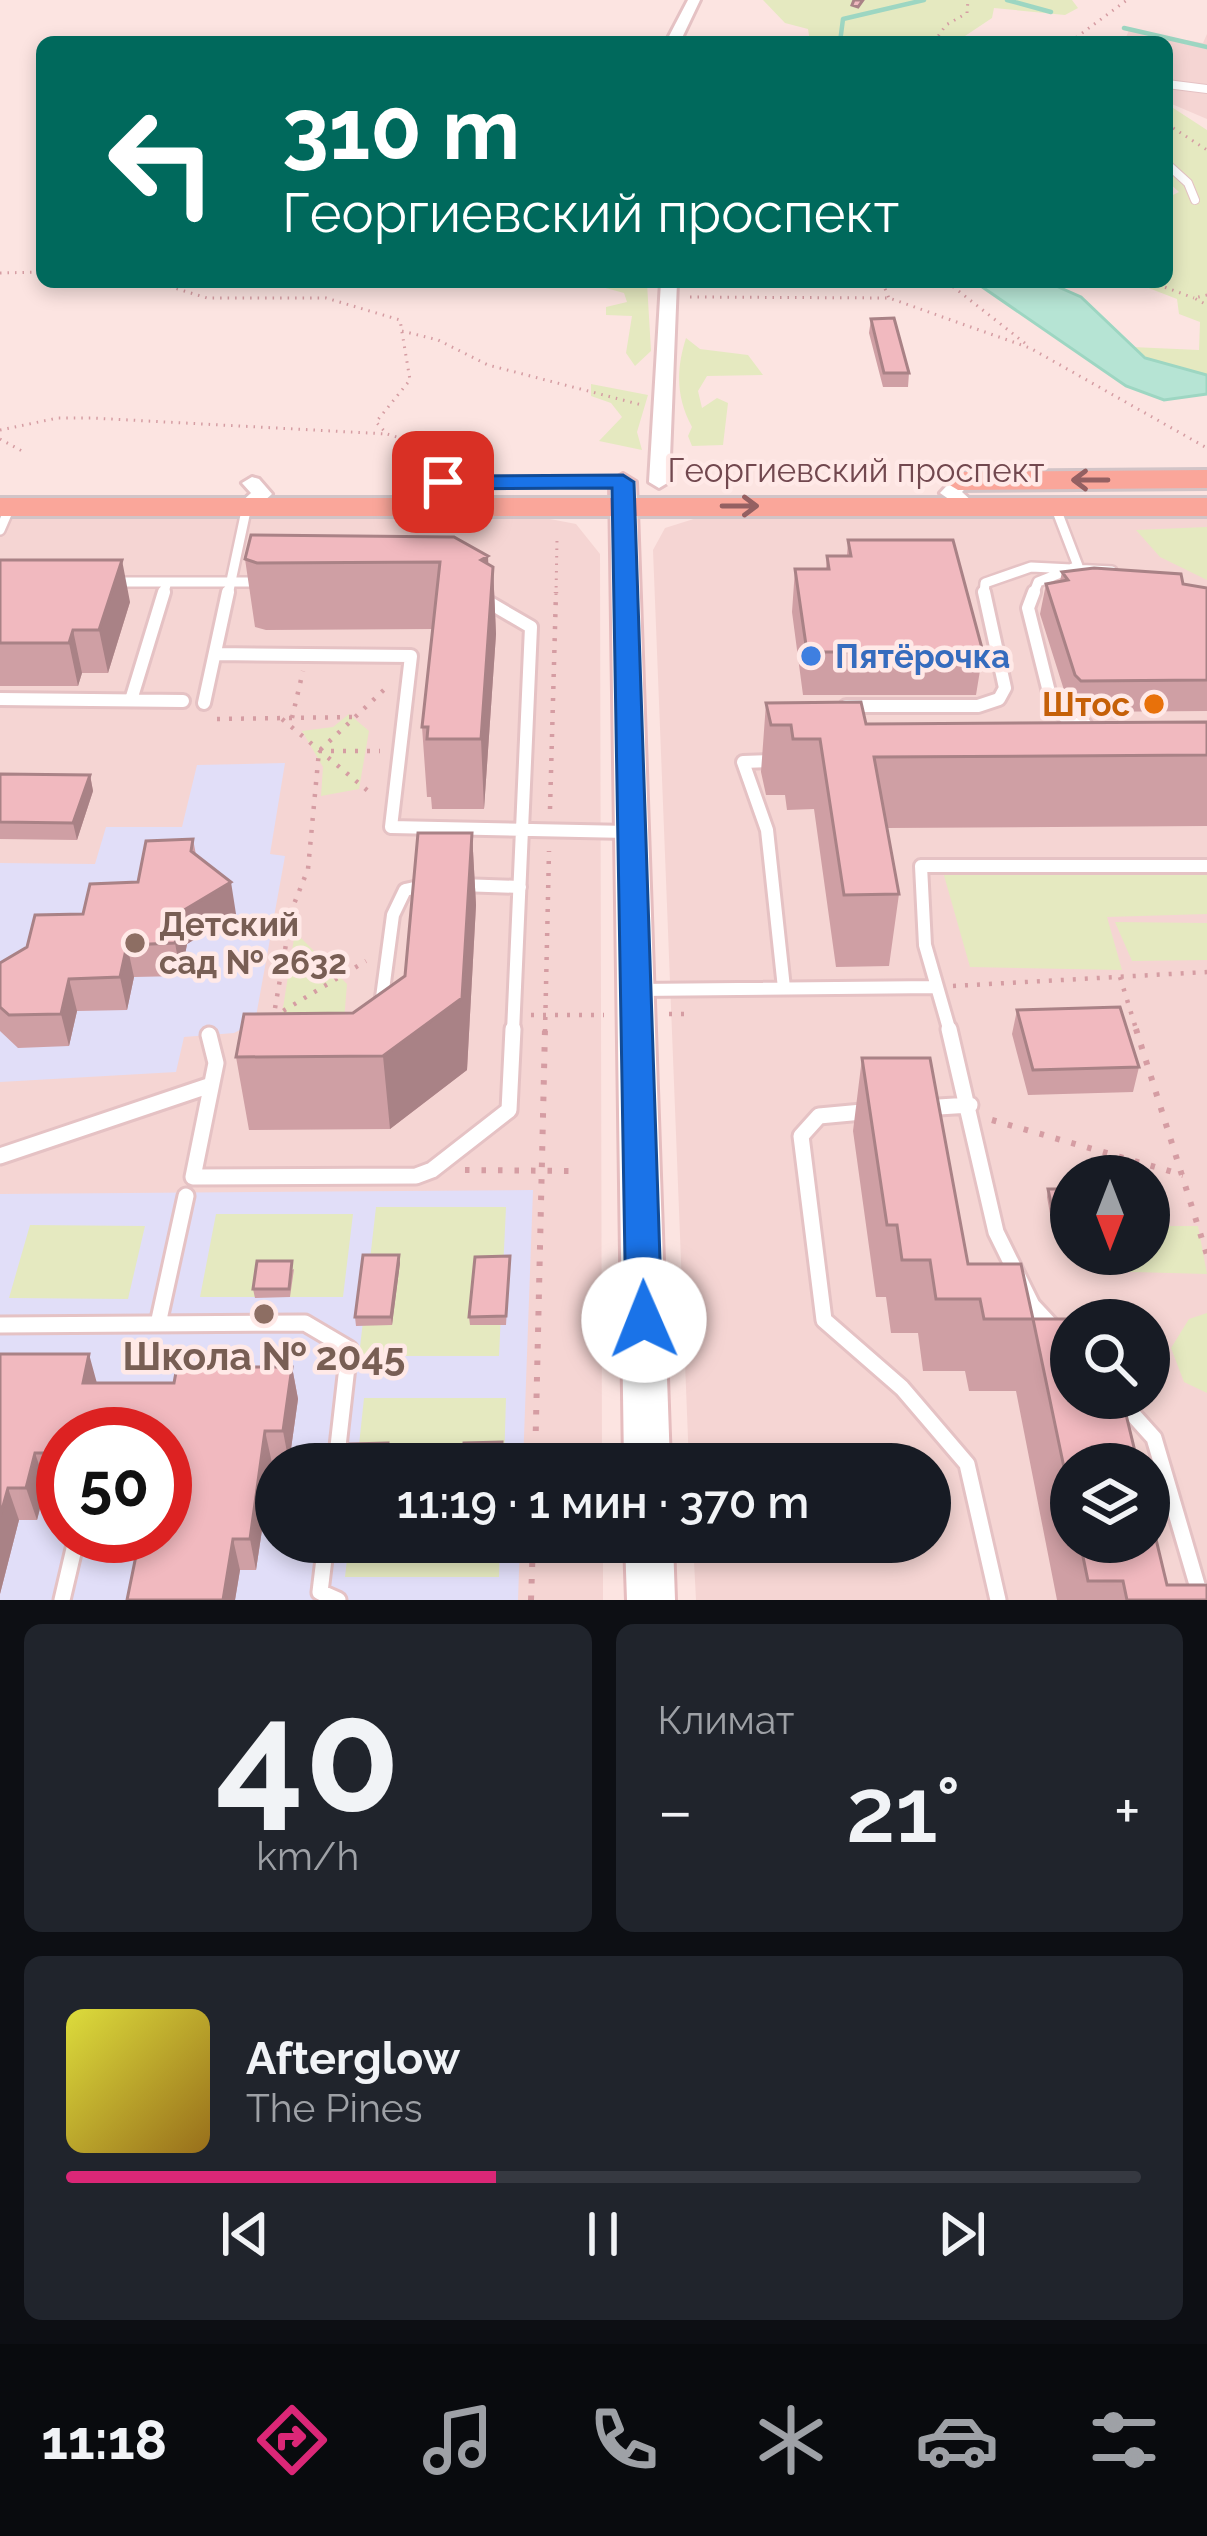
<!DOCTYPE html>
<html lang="ru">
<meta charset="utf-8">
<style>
:root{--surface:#171b24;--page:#20242c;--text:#f1f3f6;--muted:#9ea1a6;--line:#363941;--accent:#db2777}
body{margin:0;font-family:Raleway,sans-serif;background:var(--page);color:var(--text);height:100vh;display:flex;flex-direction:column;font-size:45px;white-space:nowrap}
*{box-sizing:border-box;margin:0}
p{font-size:39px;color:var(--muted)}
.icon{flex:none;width:66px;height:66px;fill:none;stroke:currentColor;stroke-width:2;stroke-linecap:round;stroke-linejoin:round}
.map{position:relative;height:1600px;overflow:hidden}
.side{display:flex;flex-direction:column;gap:24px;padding:24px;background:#0d0f14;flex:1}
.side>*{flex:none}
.banner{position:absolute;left:36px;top:36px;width:1137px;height:252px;border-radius:18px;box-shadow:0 6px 18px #0003;background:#00695c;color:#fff;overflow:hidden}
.needle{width:78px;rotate:180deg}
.buttons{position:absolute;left:1050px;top:1155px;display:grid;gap:24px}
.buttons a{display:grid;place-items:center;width:120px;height:120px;border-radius:50%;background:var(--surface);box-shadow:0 6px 18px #0003;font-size:60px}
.speed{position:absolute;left:36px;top:1407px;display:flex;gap:24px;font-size:60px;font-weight:700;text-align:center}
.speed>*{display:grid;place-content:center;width:156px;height:156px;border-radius:50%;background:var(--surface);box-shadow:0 6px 18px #0003;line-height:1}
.speed .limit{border:18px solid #d22;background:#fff;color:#111}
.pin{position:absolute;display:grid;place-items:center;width:102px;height:102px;color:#fff;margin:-51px;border-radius:24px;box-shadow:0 6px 18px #0006}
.me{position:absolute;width:132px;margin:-66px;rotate:359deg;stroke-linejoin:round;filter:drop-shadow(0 0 9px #0008)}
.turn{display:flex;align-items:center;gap:42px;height:252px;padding:0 48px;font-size:54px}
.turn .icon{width:156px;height:156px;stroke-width:2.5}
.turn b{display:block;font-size:84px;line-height:102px}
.big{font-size:90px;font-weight:600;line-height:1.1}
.side .card{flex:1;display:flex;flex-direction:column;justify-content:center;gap:18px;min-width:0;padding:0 42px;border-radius:18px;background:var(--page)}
.side .dial{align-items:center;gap:0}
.dial b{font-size:156px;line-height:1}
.song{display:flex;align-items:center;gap:36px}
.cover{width:144px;height:144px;border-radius:18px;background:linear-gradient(135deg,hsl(60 70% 55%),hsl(40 70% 35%))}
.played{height:12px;border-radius:6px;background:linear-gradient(90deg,var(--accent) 40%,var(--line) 40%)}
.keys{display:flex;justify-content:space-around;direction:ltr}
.heat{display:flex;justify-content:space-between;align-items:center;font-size:66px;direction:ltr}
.side .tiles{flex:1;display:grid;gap:24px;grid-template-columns:1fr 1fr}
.card:last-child{grid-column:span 2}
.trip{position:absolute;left:255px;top:1443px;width:696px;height:120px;border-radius:60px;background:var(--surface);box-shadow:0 6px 18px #0003;font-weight:600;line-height:120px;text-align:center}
.tab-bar{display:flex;height:192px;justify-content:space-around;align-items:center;background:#090b0e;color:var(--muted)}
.tab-bar .icon{width:84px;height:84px}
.tab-bar .on{color:var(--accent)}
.tab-bar b{font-size:54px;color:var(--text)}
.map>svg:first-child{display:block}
.residential{fill:#f5d5d3;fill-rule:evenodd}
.education{fill:#e1def8;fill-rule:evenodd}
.green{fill:#e5e9c0}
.water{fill:#b6e4d4;stroke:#9dd6c2;stroke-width:3}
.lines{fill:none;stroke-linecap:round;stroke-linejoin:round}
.stream{stroke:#9dd6c2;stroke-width:4.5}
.service-far3-casing{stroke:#e5c2c4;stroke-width:10}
.service-far2-casing{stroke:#e5c2c4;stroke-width:14}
.service-far1-casing{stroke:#e5c2c4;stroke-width:18}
.service-casing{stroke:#e5c2c4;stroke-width:21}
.minor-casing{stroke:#e5c2c4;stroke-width:6}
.secondary-casing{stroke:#e6bdbf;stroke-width:6}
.primary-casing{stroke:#d2c4c7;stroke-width:6}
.path-far2{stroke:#d59da3;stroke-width:3;stroke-dasharray:1.5 6;stroke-linecap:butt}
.path-far1{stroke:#d59da3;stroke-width:4.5;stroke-dasharray:3 9;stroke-linecap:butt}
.path{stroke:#d59da3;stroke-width:6;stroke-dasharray:4.5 12;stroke-linecap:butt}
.service-far3{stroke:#fff;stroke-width:8}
.service-far2{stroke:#fff;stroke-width:9}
.service-far1{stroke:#fff;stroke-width:12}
.service{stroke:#fff;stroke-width:15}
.minor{fill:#fff;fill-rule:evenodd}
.secondary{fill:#fff;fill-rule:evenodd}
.primary{fill:#faa69a;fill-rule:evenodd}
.wall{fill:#cf9fa4}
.shaded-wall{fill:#a98286}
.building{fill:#f1b9bf;stroke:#a98286;stroke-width:3}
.oneway{stroke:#946062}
.route{fill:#1a73e8;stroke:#114b97;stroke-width:3}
.shop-dot{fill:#3f7fe0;stroke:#ffe9e7;stroke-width:4.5}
.food-dot{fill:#e8710a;stroke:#ffe9e7;stroke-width:4.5}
.education-dot{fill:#8d6e63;stroke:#ffe9e7;stroke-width:4.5}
.labels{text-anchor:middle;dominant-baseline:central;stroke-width:9;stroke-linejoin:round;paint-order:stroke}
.street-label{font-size:33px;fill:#72484f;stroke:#ffe9e7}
.shop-label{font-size:33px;font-weight:bold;fill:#366cbe;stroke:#ffe9e7;text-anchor:start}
.food-label{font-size:33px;font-weight:bold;fill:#c56008;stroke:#ffe9e7;text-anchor:end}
.education-label{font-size:33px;font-weight:bold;fill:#785e54;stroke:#ffe9e7;text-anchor:start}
.near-education-label{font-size:39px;font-weight:bold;fill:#785e54;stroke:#ffe9e7}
</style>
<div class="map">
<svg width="1207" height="1600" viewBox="0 0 1207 1600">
<rect width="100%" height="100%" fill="#fce4e1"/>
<path class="residential" d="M1129,30L1203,43L1207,34V119L1167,102V42H1124Z
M529,515L576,524L600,554L602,1464H276V1542H603V1600H0V517ZM63,1434H165V1536H63Z
M1207,516V1600H696L693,1542H930V1464H689L653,550L665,528L700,517ZM1071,1176H1149V1254H1071ZM1071,1320H1149V1398H1071ZM1071,1464H1149V1542H1071Z"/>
<path class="education" d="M285,763L270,854L285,856L255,1022L234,1033L184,1037L176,1072L0,1082V863L95,864L106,827H182L197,765Z
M533,1190L523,1464H276V1542H520L518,1600H0V1194ZM63,1434H165V1536H63Z"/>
<path class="green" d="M763,0H1072L1078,8L1065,15L994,8L992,18L956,42H810L808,29L785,23Z
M1167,104L1207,130V375L1145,359L1132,347L1199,350L1200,322L1179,314L1177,299L1133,282H1167V198L1179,192L1167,181Z
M618,282L647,283L651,351L635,366L626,353L632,316L606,315V307L627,302L624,293L602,287Z
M686,338L700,349L748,355L763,375L707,376L698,391L702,408L717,398L728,403L723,445L692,446L688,436L692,427C676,397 676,370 686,338Z
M591,384L648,395L637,432L642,450L599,441L622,417L611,403L591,396Z
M1207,527V580L1160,557L1136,530Z
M349,714L369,731L359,789L321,796L323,767L302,731L333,727Z
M943,872L1207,875V914L1107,917L1122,970L970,967Z
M1115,922L1207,923V960L1132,961Z
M295,932L347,984L343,1033H279Z
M376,1207H506L499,1356H359Z
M216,1214H353L343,1297H200Z
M30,1225L145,1226L128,1299L9,1298Z
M1149,1226H1198L1207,1274L1097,1271L1094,1254H1149Z
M1207,1313V1393L1184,1382L1171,1348L1189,1319Z
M364,1398H506L504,1464H357Z
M349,1542H500L499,1577H345Z"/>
<path class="water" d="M975,282H1047L1081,297L1145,358L1207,375V394L1164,400L1126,386Z"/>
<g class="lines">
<path class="stream" d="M1007,0L1051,12
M1124,28L1207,47
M840,42L843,19L924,0"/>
<g class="service-far3-casing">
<path id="service-far3" d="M1167,84L1207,89
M1167,164L1188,183L1195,200"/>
</g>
<g class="service-far2-casing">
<path id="service-far2" d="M0,530L10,507
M109,582H263
M163,595L167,582
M228,595L247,506
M984,595L985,583L1031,567L1112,571
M1033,595L1038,582L1078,566L1055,506"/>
</g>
<g class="service-far1-casing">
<path id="service-far1" d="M1034,592L1028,608L1052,704L1072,724H1085
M483,599L531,627L513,1032
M215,654L411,656L391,827L628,832
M0,699L183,701
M131,700L164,592
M204,703L228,592
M846,706H978L999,699L1005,688L984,592
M775,761L743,762L767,830L784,988
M460,885L520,887
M637,990L936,987
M381,1005L393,915L405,890L428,885
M950,1032L925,945L921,866H1207"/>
</g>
<g class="service-casing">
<path id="service" d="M949,1029L996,1232L1032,1305L1071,1347
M209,1035L216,1063L193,1177L416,1176L432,1170L509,1110L513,1029
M923,1108L970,1105
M873,1111L819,1116L801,1136L824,1320L902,1388L967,1464L998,1600
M0,1156L211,1085
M158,1324L186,1196
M0,1325L305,1323L349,1349L336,1464
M1118,1398L1154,1438L1198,1588L1207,1592
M326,1542L320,1592L338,1600
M62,1600L77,1536"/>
</g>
<g class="minor-casing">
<path id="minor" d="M688,0H700L680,42H666Z
M661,282H677L669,482L659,488L649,482Z
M962,475L972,481L962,492L976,505L966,511L940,493L955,477Z
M252,477L259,479L272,494L254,510H240L237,506L251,493L242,483Z"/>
</g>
<g class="secondary-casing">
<path id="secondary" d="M623,474L636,482L670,1464H624L610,482Z
M625,1542H673L675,1600H627Z"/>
</g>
<g class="primary-casing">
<path id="primary" d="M1207,470V488L958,490L943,481L958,472Z
M0,498H1207V516H0Z"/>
</g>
<path class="path-far2" d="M934,42L946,25L967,13L968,0
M1070,42L1127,0
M1167,124L1207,150
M0,273L42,272
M155,282L207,298H326L400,320L410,380L376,422L387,434L442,451
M882,282L889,298
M947,282L1026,344
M1151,282L1194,298
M1207,295L1194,298L1207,305
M690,297L889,298L1030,348L1207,448
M402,331L438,340L488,365L642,405
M0,430L58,418H92L387,434
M0,439L22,451
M556,595L557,539"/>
<path class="path-far1" d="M292,718L303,671
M217,719L355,717
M282,719L374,796
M319,751H380
M550,809L556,592
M1120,977L1137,1032
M953,986L1207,972
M669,1014H693
M531,1015H604
M273,1017L366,961
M273,1020L292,909L308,869L319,751L387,687
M545,1032L549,851"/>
<path class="path" d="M1136,1029L1207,1255
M992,1120L1183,1175
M465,1170L573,1171
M535,1464L545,1029
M531,1600L533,1542"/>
<use href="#service-far3" class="service-far3"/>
<use href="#service-far2" class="service-far2"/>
<use href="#service-far1" class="service-far1"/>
<use href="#service" class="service"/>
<use href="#minor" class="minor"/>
<use href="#secondary" class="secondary"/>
<use href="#primary" class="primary"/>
</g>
<path class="wall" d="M871,319L909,373L908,387H883L869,333Z
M848,540L983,652L976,695H803L792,612L795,569H826L827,556H847Z
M488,556V564L493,567L496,634L484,809H432L431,797H427L422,727L432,629L266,630L255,627L245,559Z
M0,560L130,602L108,673H82L78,686H0Z
M1062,572L1183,584L1207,588V711L1075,712L1069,706L1040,614L1046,584L1060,581Z
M766,703L866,724L1207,722V826L886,828L899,894L889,966L836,967L814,809L787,810L785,795H766L761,772Z
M0,774L90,775L93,791L77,840L0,839Z
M472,833L476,905L467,1070L390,1129L249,1130L236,1057L353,1013L405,976Z
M193,839L196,855L236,914L187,944L181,976L134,977L127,1010L77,1011L69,1046L18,1048L0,1031V963L138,882Z
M1017,1010L1139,1067L1133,1092L1028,1095L1012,1034Z
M862,1058L968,1264L1033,1319L1071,1464V1542H1149L1167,1585L1207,1600H1057L1016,1391H969L965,1371H923L918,1333H891L886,1297H876L853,1131Z
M1048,1189H1071V1226L1052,1225L1047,1197Z
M510,1256L506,1325H470L469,1317Z
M400,1263L392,1325L356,1326L355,1317Z
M294,1269L290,1297L255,1298L253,1289Z
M0,1354L98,1383H174L292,1367L298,1399L289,1463H272L256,1570H240L235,1600H127L139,1540H122L121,1536H165V1434H63V1485H46L37,1520H19L0,1594Z"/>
<path class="shaded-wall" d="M488,556L490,606L493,567L496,634L484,809L481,739V560Z
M122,560L130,602L108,673L99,630Z
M73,630L82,673L78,686L69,643Z
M90,775L93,791L77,840L73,823Z
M472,833L476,905L467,1070L390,1129L383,1056Z
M231,882L236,914L187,944L181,976L175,943L181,912Z
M127,945L134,977L127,1010L120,977Z
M69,979L77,1011L69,1046L61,1014Z
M399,1255L400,1263L392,1325L391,1317Z
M89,1354L98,1387L83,1383Z
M292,1367L298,1399L289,1463L283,1431Z
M265,1431L272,1463L256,1570L250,1539Z
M35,1453L46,1485L37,1520L26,1488Z
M8,1488L19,1520L0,1594V1517Z
M233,1539L240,1570L235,1600H223Z"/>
<path class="building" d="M854,0H863L858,7L852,5Z
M894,318L909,373H884L871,319Z
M251,535L454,537L488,556L481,560L493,567L481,739H427L428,727H422L440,562L257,563L245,559Z
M848,540H953L983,652H807L795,569H829L827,556H851Z
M0,560H122L99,630H73L69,643H0Z
M1094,568L1181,574L1183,584L1207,588V680L1081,681L1075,675L1046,584L1068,580L1062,572Z
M861,702L866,724L1207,722V755L874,757L899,894L844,895L820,739H793L791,725H771L766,703Z
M0,774L90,775L73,823L0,822Z
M418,833H472L462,998L383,1056L236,1057L244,1014L353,1013L405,976Z
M193,839L191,851L231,882L181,912L175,943L127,945L120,977L69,979L61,1014L9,1015L0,1007V963L27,947L35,915L83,914L90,884L138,882L146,841Z
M1120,1007L1139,1067L1033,1070L1017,1010Z
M862,1058H930L968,1264H1021L1033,1319H984L980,1299H936L930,1260H902L897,1225H887Z
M1048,1189H1071V1217H1054Z
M363,1255H399L391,1317H355Z
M510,1256L506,1316L469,1317L475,1257Z
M257,1261H292L289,1289H253Z
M1033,1319H1103L1071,1320V1398H1122L1138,1464H1071V1501Z
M0,1354H89L83,1383H174L177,1367H292L283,1431H265L250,1539H233L223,1600H127L140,1536H165V1434H63V1453H35L26,1488H8L0,1517Z
M502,1442L501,1464H463L464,1443Z
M388,1443L387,1464H348L350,1444Z
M1149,1510L1167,1585H1207V1600H1127L1123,1581H1088L1080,1542H1149Z"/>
<defs><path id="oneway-shaft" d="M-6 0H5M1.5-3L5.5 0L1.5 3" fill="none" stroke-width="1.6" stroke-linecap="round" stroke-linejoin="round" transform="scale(3)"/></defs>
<g class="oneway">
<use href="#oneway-shaft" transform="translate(1090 480) rotate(180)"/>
<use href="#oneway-shaft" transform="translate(740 506)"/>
</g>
<path class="route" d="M623,475L634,482L662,1320L656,1330L644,1335L631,1330L626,1320L612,488L443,489L432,482L443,476Z"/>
<circle class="shop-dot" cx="811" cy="656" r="12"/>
<circle class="food-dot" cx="1154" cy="704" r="12"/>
<g class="education-dot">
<circle cx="135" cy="943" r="12"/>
<circle cx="264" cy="1314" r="12"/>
</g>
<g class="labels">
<g class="street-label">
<text x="856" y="470">Георгиевский проспект</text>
</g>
<g class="shop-label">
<text x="835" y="656">Пятёрочка</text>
</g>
<g class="food-label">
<text x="1130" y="704">Штос</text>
</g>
<g class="education-label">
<text x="159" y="924">Детский<tspan x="159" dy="38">сад № 2632</tspan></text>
</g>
<g class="near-education-label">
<text x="264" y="1356">Школа № 2045</text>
</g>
</g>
</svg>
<div class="buttons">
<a><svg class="needle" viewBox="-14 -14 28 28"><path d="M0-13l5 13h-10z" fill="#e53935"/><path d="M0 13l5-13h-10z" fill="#9ea1a6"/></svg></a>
<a><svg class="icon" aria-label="search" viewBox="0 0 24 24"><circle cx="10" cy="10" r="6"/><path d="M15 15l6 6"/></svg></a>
<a><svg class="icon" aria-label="layers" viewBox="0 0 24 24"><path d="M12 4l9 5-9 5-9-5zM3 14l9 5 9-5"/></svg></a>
</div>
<div class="speed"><div class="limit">50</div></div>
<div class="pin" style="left:443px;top:482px;background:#d93025"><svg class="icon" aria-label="arrive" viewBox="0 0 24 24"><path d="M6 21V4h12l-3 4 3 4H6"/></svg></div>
<svg class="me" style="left:644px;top:1320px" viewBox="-20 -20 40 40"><circle r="19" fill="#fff"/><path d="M0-13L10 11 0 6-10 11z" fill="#1a73e8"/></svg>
<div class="trip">11:19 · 1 мин · 370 m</div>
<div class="banner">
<div class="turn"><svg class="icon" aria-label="left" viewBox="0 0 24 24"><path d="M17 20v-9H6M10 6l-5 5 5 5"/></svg><div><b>310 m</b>Георгиевский проспект</div></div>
</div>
</div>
<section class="side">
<div class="tiles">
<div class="card dial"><b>40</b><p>km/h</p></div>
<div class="card"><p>Климат</p>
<div class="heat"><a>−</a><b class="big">21°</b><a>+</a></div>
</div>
<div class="card">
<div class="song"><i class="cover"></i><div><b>Afterglow</b><p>The Pines</p></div></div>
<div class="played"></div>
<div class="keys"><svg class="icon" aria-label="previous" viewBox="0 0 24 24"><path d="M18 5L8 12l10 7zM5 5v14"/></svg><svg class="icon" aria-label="pause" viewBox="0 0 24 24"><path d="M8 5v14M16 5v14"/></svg><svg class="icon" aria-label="next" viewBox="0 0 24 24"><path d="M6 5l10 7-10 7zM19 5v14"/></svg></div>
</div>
</div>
</section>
<nav class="tab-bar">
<b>11:18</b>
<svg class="icon on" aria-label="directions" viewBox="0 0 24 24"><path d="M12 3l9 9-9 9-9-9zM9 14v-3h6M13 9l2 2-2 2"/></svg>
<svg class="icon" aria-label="music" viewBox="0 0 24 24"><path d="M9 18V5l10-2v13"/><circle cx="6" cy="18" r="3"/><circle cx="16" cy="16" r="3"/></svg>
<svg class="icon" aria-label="phone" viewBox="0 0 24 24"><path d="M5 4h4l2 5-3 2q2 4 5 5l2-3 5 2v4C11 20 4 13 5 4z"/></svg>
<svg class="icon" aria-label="climate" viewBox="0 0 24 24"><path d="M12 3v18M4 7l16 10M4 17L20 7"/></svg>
<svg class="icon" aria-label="car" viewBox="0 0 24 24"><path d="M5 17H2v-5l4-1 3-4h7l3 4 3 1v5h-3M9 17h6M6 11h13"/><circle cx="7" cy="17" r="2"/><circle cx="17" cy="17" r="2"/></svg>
<svg class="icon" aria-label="filters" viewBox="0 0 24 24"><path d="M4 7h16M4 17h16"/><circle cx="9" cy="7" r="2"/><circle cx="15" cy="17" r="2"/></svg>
</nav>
